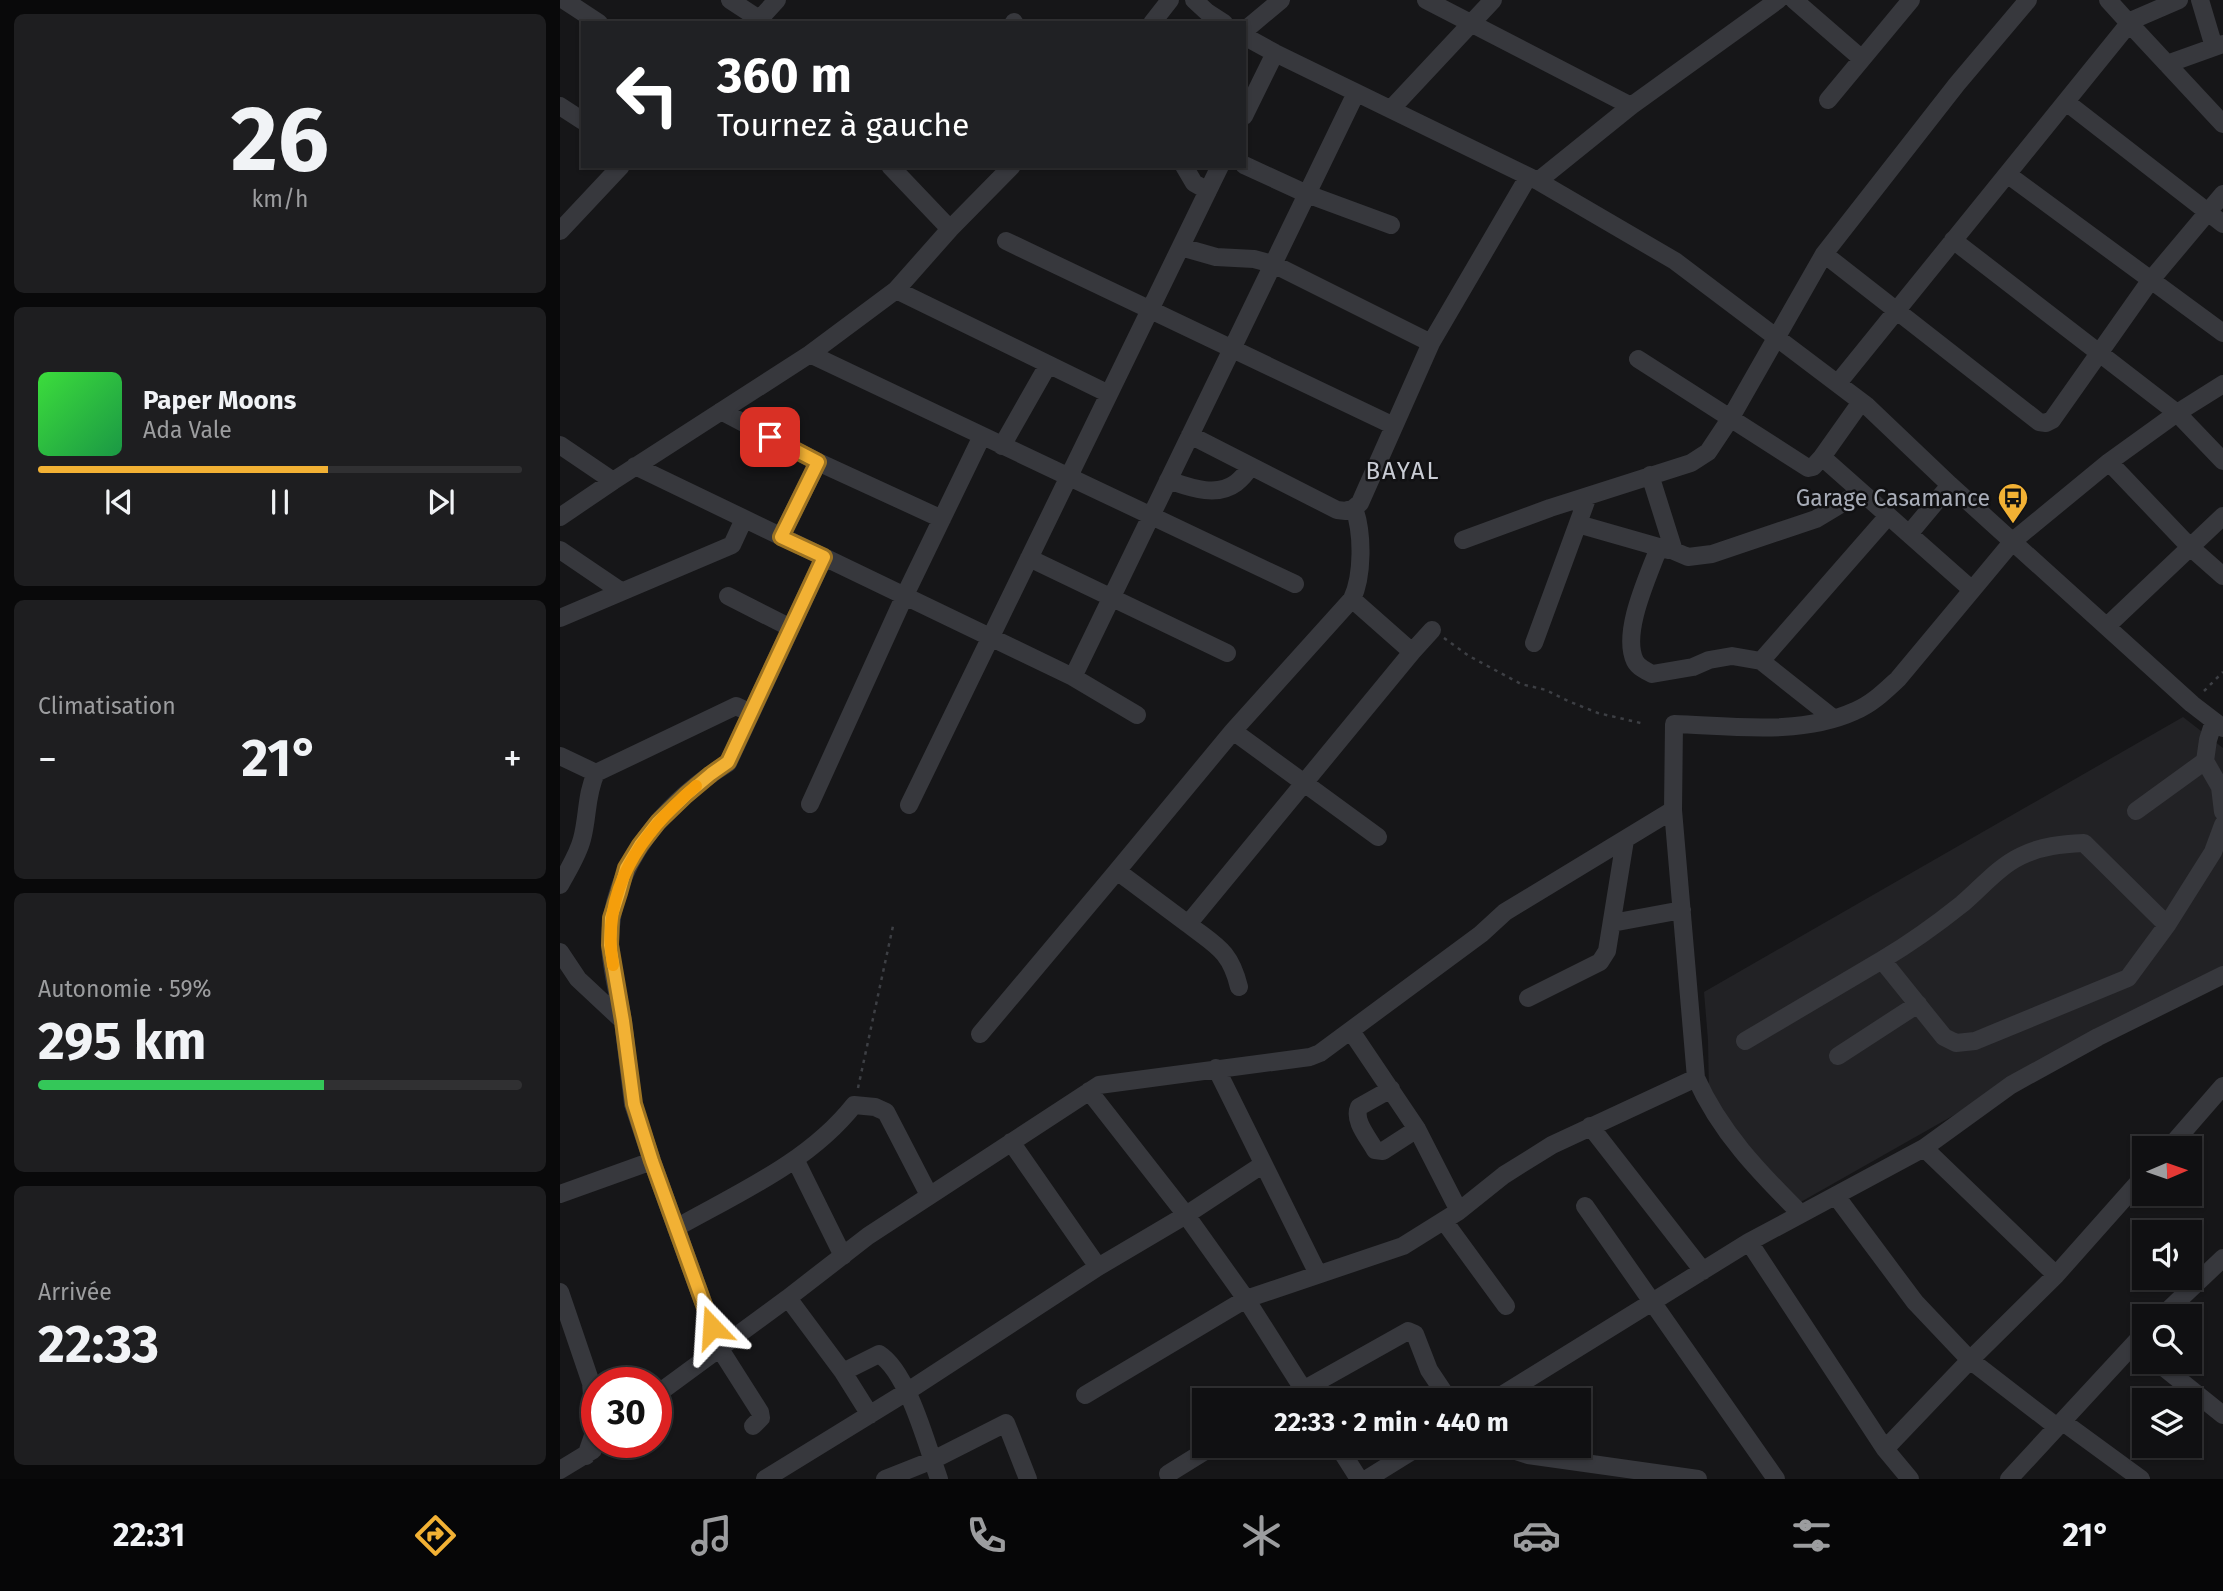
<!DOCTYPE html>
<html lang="fr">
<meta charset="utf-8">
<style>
:root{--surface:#101012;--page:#1e1e20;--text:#f1f3f6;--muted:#9c9d9f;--line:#303032;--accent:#f2b134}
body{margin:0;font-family:"Fira Sans",sans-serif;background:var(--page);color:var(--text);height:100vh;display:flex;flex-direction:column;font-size:26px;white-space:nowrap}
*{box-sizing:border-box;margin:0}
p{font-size:23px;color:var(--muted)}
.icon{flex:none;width:38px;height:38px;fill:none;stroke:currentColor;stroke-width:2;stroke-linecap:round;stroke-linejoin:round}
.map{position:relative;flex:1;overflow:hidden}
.panel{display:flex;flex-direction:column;gap:14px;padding:14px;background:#09090a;width:560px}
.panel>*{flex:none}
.top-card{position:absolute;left:21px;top:21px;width:665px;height:147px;border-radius:0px;box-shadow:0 2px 5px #0004,0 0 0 2px var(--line);background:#202124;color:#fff;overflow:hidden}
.needle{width:46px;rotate:88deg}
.buttons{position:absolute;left:1572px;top:1136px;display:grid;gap:14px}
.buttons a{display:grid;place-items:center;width:70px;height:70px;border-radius:0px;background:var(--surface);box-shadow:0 2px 5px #0004,0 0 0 2px var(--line);font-size:35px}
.speed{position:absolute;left:21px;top:1367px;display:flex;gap:14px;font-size:35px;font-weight:700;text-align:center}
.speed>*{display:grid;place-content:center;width:91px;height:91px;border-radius:50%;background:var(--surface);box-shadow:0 2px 5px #0004,0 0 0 2px var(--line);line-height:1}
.speed .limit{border:10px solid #d22;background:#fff;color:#111}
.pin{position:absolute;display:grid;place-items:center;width:60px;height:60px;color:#fff;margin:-30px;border-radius:14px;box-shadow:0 4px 10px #0006}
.me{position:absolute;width:77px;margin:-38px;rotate:340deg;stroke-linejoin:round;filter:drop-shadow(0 0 5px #0008)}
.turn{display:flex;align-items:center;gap:24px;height:147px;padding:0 21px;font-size:32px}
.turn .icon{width:91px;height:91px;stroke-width:2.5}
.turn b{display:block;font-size:49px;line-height:60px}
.big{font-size:52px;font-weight:700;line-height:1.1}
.panel .tile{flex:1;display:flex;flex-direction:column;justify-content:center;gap:10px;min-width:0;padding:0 24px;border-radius:10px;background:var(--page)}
.panel .dial{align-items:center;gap:0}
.dial b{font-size:91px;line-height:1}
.song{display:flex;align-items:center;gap:21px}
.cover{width:84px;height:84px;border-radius:10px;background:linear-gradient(135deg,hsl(120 70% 55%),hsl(140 70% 35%))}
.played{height:7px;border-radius:4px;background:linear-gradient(90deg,var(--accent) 60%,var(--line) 60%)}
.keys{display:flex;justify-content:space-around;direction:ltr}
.heat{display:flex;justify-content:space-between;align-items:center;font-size:38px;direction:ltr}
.charge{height:10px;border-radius:5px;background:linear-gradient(90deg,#34c759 59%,var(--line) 0)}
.trip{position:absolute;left:632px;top:1388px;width:399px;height:70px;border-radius:0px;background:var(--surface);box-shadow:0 2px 5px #0004,0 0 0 2px var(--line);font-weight:700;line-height:70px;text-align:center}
.menu{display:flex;height:112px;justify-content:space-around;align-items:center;background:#060607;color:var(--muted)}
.menu .icon{width:49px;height:49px}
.menu .on{color:var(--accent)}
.menu b{font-size:32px;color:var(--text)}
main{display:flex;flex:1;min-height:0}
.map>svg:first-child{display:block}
.built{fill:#222225}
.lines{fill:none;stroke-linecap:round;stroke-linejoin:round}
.path{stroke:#3d3f44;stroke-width:2.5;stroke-dasharray:3.5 5;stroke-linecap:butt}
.minor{stroke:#37383d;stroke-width:18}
.route-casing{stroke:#9d7322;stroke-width:18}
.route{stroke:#f2b134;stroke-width:12}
.slow{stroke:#f59e0b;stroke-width:12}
.labels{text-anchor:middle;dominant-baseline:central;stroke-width:5;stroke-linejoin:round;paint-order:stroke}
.poi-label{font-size:23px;fill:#a8adb8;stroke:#111113;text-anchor:end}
.neighbourhood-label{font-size:24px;letter-spacing:2px;fill:#c9ccd4;stroke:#111113}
</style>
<main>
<section class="panel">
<div class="tile dial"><b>26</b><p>km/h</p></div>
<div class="tile">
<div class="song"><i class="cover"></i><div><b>Paper Moons</b><p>Ada Vale</p></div></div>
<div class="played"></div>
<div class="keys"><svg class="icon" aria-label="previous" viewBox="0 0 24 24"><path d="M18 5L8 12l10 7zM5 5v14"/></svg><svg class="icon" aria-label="pause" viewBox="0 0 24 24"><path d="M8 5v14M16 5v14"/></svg><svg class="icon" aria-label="next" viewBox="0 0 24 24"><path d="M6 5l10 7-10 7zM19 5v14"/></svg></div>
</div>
<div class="tile"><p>Climatisation</p>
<div class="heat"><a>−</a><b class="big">21°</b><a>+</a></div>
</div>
<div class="tile"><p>Autonomie · 59%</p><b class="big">295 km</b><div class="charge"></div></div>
<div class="tile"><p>Arrivée</p><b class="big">22:33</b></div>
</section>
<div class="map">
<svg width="1663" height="1479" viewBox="0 0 1663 1479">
<rect width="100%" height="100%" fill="#161618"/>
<path class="built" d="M1623,717L1663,748V967L1569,1016L1239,1203L1191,1155L1149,1092L1148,1040L1144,992Z"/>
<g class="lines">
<path class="path" d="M884,638L909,656L961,684L986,690L1008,701L1038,713L1085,724
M1644,691L1663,672
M298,1088L333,926"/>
<path class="minor" d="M4,0L39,23
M170,0L199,19
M634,0L647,12L664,23
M866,0L1071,106
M1234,0L1302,59
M1619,0L1568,22L1663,124
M1640,0L1654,47
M454,22V23
M196,23L217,0
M592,23L610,0
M684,31L721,0
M684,36L715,53L978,181L1115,261L1307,406L1390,485L1632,704L1663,728
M1607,64L1663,44
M1268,100L1351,0
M1506,102L1663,224
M0,106L23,121
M831,109L933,0
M684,116L715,53
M684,165L747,194L831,225
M330,166L390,229
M624,166L634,183L648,191
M1447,174L1663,333
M978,181L1071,106L1218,0
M0,231L61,166
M1393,240L1617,413L1663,461
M446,241L834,426
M621,247L656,257L694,259L713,264L871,343
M1264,254L1479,422L1486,423L1492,420L1590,281L1663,194
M336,290L549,394
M250,354L735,584
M1078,359L1248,468L1253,467L1262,457L1301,402
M1278,383L1567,26L1568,22L1548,0
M161,411L258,462L382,519
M630,435L777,510L786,511L794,508
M0,445L53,481
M442,446L488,365
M1262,457L1411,589
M1549,462L1629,546L1663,576
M75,466L513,677
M1090,475L1114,551L1128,557L1152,554L1256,519L1301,492
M608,480C629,487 656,498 676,483C681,479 687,472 691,466
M0,517L53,481L250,354L336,290L390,229L452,166
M1018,524L1109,550
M1349,534L1390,485
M221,537L258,462
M903,540L990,508L1131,463L1148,452L1170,419L1264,254L1397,84L1468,0
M1099,547C1089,575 1061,632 1075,661C1078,667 1086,671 1092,674L1133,667L1149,660L1172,656L1201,661L1273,718
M0,550L62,592
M469,558L667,653
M168,596L231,628
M792,599L852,652
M0,618L172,545L184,519
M1547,626L1663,516
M872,630L852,652L628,924L557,871L673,731L792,599C803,576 803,533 794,508L800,503L871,343L968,177
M974,643L1028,496
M1201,661L1328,516
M577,715L513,677L796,93
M1654,721L1648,740L1645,761L1660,787L1663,812
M673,731L818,837
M0,756L36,773
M250,804L345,595L422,436
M349,805L660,166
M1576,811L1645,761
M0,885C8,870 18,855 22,839C28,817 26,794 36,773L176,706L191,713
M1052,923L1122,910
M628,924C656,946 670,950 679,987
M0,952L18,979L63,1021L73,1104L92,1161L160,1349L200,1412L201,1418L193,1426
M1322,960C1349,944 1377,924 1402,904C1421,888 1438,867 1461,856C1481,846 1502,844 1524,843L1607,925
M968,998L1040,962L1047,951L1065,840
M63,1021C59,997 50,966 50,942C51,864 105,802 168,763L264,557
M791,1031L857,1129L899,1211
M420,1034L557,871
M1185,1041L1322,960L1384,1037L1396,1043L1415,1041L1568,978L1607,925L1653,852L1663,825
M1278,1056L1358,1004
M656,1068L758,1274
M831,1089L799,1107C793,1121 808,1137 815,1150L823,1151L857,1129
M529,1091L626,1215L686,1299L750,1400
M1030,1126L1143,1271
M451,1142L538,1267
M1364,1148L1496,1275
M1609,1148L1663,1086
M235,1159L283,1256
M0,1194L92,1161
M1276,1196L1355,1302L1410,1360L1497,1427
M1025,1206L1216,1479
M1240,1213C1199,1172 1160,1132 1136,1078L1113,810L1114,724C1172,726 1240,736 1295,711C1312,704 1325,691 1338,679L1453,541L1549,462L1617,413L1663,384
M884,1221L946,1306
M116,1228C178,1193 249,1162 294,1105L315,1107L326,1112L369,1195
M1189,1242L1325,1449L1350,1479
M0,1292L31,1383L35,1430L26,1456
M228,1298L283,1372L319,1354C348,1372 367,1446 379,1479
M1602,1316L1663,1258
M1597,1362L1663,1415
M283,1372L310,1415
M96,1395L228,1298L308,1236L539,1085L750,1057L760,1053L921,934L945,912L1113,810
M525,1395L686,1299L843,1246L899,1211L944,1175L992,1145L1136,1078
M725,1400L848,1331L855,1334L869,1370L889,1400
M934,1400L1189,1242L1364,1148L1451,1085L1538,1037L1663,975
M1503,1422L1581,1479
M778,1446L799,1479
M940,1446L968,1455L1138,1479
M1325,1449L1410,1360L1496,1275L1584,1176
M0,1470L33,1450
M608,1474L653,1446
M205,1479L348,1391L538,1267L626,1215L702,1165
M325,1479L373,1460L446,1423L468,1479
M807,1479L860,1446
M1449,1479L1584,1333"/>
</g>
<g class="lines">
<g class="route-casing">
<path id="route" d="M152,1327L92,1161L74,1104L63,1021L50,945L51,918L59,893L66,868L80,845L98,822L126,795L151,774L168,762L264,557L221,537L258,462L210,437"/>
</g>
<use href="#route" class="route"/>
<path class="slow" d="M53,965C40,890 82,832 136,786"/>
</g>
<defs>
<g id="bus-pin" transform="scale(1.575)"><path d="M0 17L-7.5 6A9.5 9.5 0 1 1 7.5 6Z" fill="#f2b134" stroke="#111113"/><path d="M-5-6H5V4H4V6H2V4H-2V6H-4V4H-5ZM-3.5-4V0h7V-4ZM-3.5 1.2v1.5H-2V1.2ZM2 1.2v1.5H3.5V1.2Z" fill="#111"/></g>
</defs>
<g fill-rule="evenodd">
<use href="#bus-pin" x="1453" y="498"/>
</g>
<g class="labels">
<g class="poi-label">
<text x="1430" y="498">Garage Casamance</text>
</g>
<g class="neighbourhood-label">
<text x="843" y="471">BAYAL</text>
</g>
</g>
</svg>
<div class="buttons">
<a><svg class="needle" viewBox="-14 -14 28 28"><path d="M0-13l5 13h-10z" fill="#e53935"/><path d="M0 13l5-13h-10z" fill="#9c9d9f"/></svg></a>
<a><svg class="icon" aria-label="sound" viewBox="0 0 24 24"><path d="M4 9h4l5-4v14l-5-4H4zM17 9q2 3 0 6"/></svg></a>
<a><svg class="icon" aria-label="search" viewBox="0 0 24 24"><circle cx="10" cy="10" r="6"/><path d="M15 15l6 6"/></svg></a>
<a><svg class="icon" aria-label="layers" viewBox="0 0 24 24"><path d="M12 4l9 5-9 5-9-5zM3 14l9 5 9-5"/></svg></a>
</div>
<div class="speed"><div class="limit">30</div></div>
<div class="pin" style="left:210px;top:437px;background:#d93025"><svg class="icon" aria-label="arrive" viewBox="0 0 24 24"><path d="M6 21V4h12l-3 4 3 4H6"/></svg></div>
<svg class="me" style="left:152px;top:1327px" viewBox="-20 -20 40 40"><path d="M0-17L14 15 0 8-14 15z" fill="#f2b134" stroke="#fff" stroke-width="4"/></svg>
<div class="trip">22:33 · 2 min · 440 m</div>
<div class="top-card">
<div class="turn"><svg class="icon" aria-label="left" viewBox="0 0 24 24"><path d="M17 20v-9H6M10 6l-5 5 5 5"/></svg><div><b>360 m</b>Tournez à gauche</div></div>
</div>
</div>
</main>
<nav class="menu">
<b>22:31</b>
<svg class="icon on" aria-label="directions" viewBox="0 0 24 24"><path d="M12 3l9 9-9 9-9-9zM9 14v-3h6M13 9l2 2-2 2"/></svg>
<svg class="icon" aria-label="music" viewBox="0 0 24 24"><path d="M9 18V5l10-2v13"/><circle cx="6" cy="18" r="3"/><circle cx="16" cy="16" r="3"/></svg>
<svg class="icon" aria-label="phone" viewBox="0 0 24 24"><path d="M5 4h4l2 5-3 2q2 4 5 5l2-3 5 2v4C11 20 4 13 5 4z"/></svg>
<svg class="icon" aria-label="climate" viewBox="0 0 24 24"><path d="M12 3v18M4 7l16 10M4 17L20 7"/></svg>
<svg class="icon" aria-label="car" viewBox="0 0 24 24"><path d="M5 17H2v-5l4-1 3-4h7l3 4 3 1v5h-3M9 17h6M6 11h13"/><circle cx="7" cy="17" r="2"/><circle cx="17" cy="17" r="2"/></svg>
<svg class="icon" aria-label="filters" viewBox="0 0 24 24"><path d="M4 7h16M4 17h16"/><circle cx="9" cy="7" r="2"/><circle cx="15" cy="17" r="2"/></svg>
<b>21°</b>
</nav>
